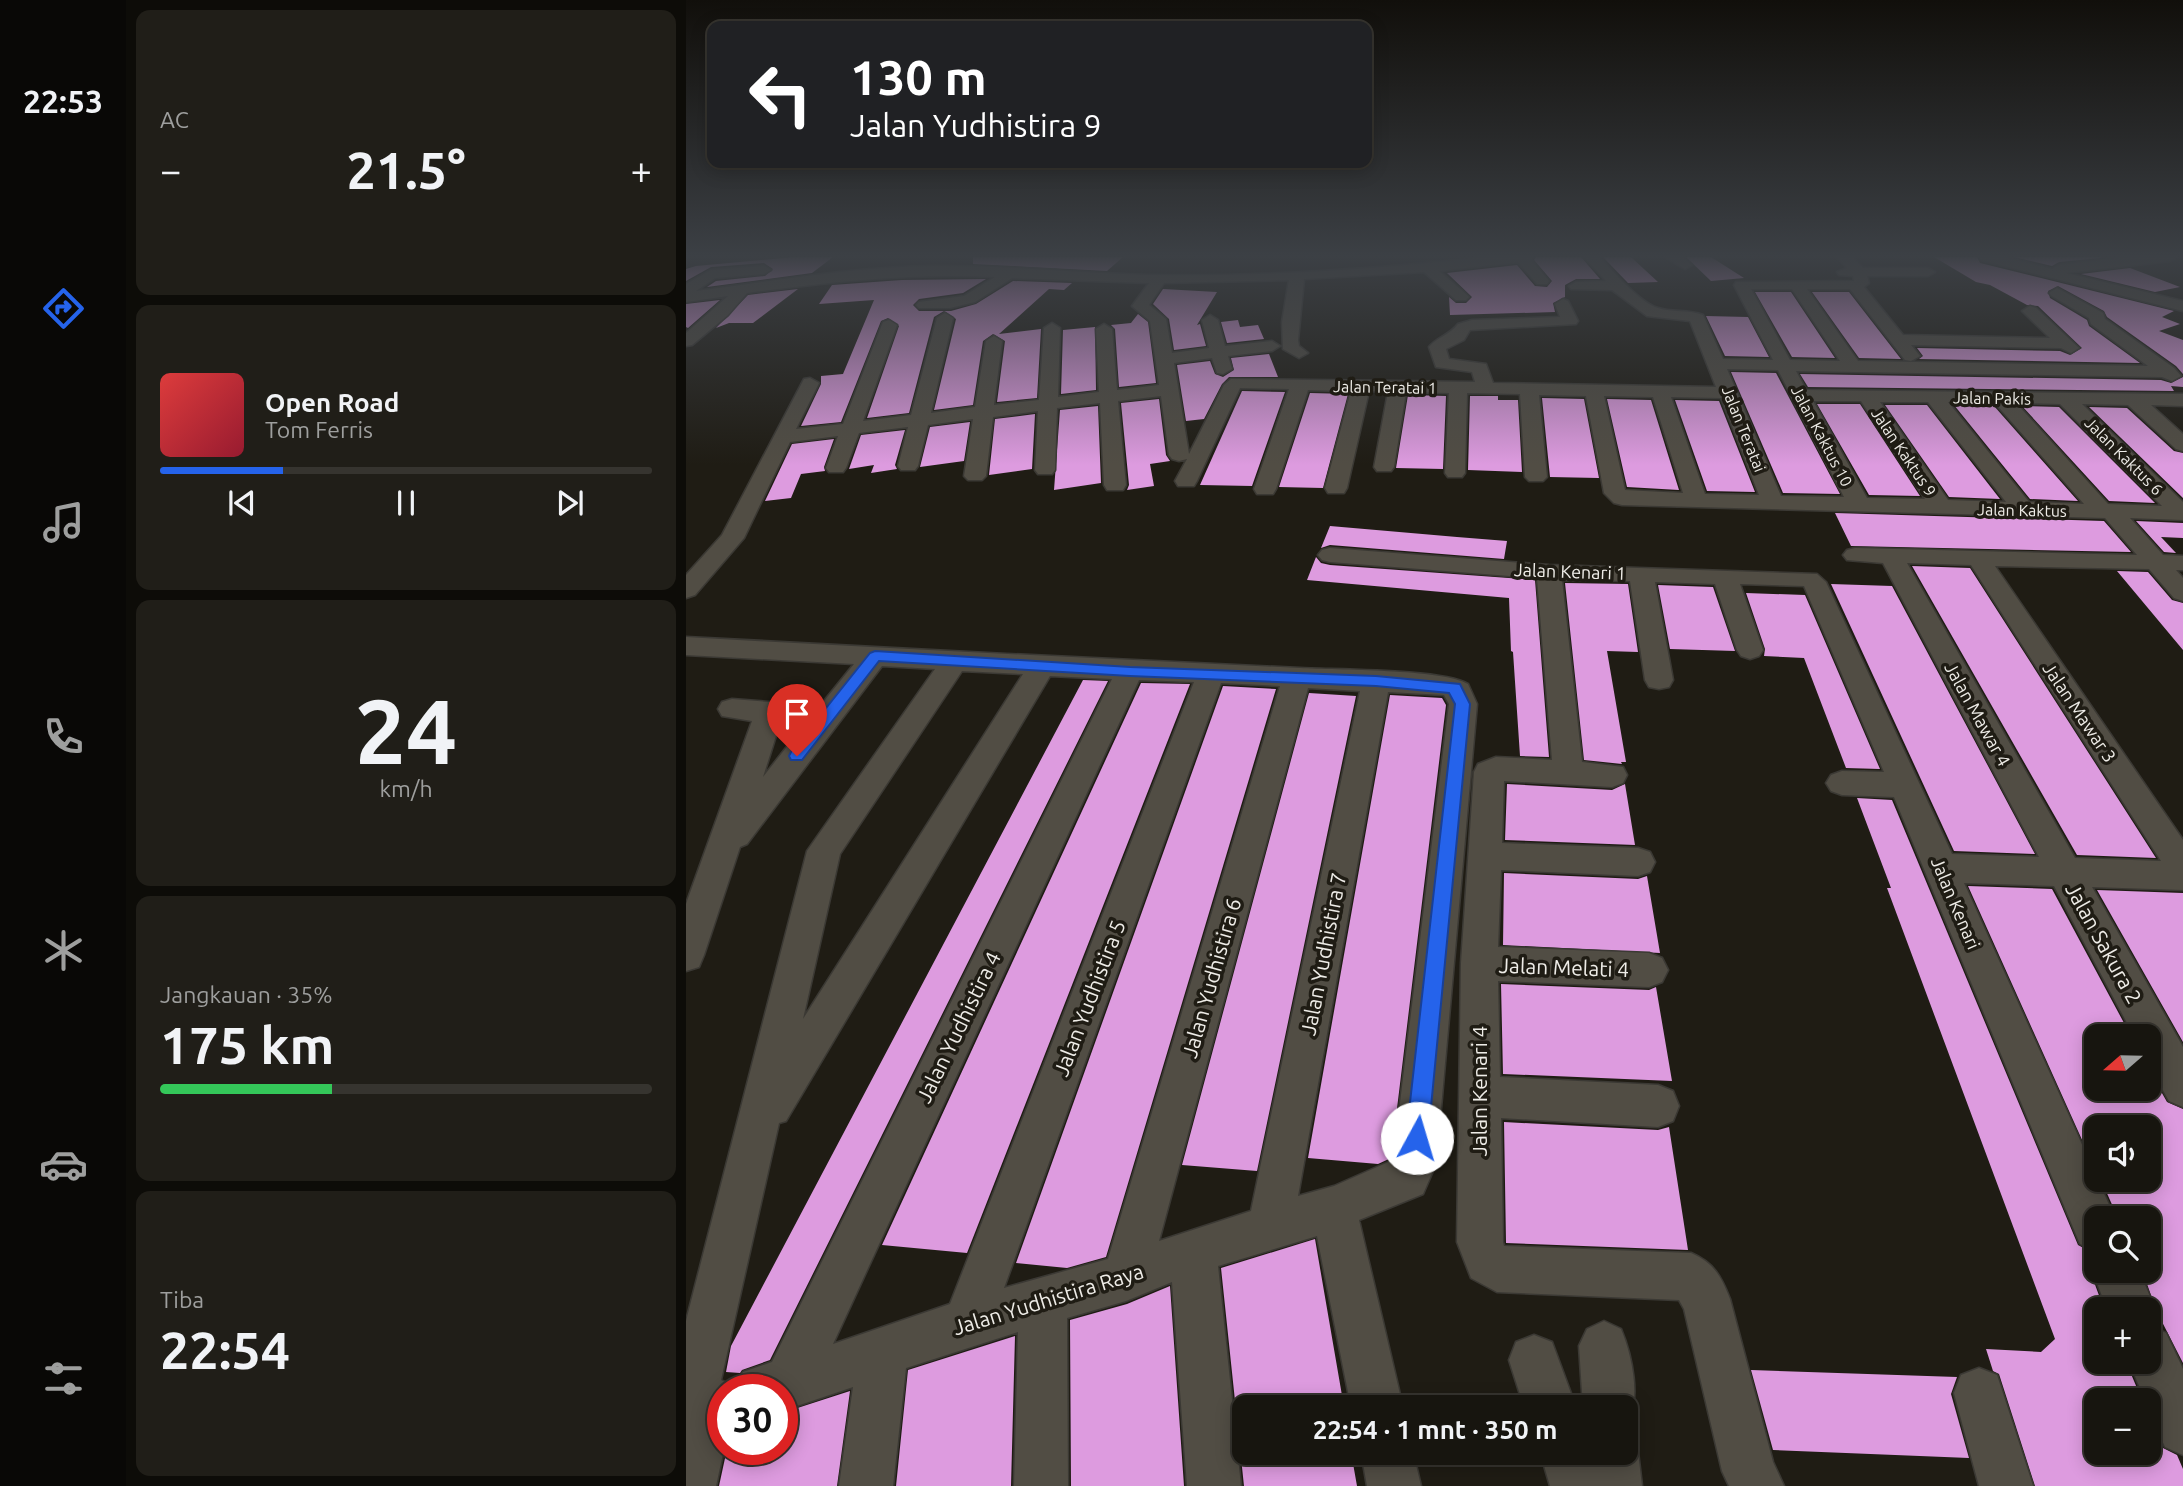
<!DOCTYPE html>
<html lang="id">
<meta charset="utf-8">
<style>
:root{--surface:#17150f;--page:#201e18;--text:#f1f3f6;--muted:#9e9f9e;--line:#36342f;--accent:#2563eb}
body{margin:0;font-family:Ubuntu,sans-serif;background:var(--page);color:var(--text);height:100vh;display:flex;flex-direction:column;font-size:26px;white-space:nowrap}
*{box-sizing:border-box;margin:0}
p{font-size:23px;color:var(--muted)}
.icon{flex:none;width:38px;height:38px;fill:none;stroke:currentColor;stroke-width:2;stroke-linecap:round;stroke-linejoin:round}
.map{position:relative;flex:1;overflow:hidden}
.side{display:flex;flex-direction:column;gap:10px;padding:10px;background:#0d0c08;width:560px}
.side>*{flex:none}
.guide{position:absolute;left:21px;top:21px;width:665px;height:147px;border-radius:14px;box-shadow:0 4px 18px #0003,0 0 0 2px var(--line);background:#202124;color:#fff;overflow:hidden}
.needle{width:46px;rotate:250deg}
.controls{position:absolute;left:1398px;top:1024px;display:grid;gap:14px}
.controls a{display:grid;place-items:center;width:77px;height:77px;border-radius:14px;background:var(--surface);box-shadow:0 4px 18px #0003,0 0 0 2px var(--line);font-size:35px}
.speed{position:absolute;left:21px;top:1374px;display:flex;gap:14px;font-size:35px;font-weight:700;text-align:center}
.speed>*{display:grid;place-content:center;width:91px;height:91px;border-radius:50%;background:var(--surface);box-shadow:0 4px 18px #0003,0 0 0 2px var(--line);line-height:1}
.speed .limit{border:10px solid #d22;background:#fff;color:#111}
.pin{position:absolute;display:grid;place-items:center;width:60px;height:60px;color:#fff;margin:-72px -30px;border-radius:50% 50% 50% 0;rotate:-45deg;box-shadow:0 0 7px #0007}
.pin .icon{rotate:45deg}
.me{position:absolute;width:77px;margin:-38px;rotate:6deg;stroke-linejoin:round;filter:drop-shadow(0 0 5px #0008)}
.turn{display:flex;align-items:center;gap:24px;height:147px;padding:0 28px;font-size:32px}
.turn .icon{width:91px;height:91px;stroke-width:2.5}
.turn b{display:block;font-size:49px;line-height:60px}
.big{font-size:52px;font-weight:600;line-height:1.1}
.side .widget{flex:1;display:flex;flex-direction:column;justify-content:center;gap:10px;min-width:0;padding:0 24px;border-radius:14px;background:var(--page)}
.side .dial{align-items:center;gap:0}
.dial b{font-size:91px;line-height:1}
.song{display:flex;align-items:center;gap:21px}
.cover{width:84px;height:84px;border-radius:10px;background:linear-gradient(135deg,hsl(0 70% 55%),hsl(350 70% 35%))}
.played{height:7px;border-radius:4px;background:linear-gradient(90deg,var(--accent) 25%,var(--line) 25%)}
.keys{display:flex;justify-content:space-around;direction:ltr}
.heat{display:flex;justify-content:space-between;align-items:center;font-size:38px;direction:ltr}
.charge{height:10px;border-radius:5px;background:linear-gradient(90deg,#34c759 35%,var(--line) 0)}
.trip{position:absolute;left:546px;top:1395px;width:406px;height:70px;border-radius:14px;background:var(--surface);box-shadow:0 4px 18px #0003,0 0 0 2px var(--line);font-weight:600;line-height:70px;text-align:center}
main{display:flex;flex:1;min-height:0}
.menu{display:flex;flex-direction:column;width:126px;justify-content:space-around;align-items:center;background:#090806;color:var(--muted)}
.menu .icon{width:49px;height:49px}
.menu .current{color:var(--accent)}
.menu b{font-size:32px;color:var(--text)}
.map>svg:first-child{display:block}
.building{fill:#dd9bdf}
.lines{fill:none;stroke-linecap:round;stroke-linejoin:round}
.minor-casing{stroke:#3b3934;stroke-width:3}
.minor{fill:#514d44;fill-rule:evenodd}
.route{fill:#2563eb;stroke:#184099;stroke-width:2}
.labels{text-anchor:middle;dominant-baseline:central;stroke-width:7;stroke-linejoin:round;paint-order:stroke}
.far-street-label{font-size:16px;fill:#eeece7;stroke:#1f1c14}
.street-label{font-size:18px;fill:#eeece7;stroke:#1f1c14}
.near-street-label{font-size:21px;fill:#eeece7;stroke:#1f1c14}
</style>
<main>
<nav class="menu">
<b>22:53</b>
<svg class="icon current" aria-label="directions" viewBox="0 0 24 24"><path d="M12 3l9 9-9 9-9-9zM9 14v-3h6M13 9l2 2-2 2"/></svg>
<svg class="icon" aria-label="music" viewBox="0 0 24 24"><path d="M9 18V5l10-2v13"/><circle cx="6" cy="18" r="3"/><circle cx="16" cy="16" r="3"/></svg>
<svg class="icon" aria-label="phone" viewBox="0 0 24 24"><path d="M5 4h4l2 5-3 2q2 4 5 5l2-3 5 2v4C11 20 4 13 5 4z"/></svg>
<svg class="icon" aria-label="climate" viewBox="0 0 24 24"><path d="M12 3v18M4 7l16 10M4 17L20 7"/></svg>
<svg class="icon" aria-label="car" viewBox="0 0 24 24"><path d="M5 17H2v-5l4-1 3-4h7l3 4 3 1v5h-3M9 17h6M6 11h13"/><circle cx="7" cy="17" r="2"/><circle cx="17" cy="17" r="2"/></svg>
<svg class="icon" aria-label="filters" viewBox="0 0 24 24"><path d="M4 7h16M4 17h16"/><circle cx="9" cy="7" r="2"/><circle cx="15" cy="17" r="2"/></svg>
</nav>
<section class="side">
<div class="widget"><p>AC</p>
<div class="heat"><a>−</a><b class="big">21.5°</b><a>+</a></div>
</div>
<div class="widget">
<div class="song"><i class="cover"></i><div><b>Open Road</b><p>Tom Ferris</p></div></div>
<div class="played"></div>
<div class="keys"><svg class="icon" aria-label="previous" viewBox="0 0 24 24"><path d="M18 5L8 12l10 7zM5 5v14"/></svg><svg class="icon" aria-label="pause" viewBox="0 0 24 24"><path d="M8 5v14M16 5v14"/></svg><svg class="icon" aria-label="next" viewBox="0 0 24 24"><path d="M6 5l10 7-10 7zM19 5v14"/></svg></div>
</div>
<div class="widget dial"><b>24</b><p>km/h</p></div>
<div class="widget"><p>Jangkauan · 35%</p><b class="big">175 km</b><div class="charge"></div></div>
<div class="widget"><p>Tiba</p><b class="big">22:54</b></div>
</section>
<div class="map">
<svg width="1497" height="1486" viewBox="0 0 1497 1486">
<rect width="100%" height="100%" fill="#1f1c14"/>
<path class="building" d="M107,257H147L126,273L21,287L30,281L79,276L87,269L78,263L25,267L0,281V269L10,266Z
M287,257H437L421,271L287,264Z
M850,257H895L914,279H890L879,285V297L867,303L869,312L764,315L763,297L770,303H780L786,297L761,273L831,265L849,286L861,287L866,281L848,260Z
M917,257H945L972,282L942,283Z
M1000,257H1025L1058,278L1025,281Z
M1248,257H1291L1294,263L1488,311L1476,317L1494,324L1473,331L1497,340V374L1490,366L1421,317L1418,311L1372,286L1362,291L1364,298L1401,320L1403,326L1454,363L1233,359L1237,356L1231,348L1374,351L1384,355L1396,348L1352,306L1341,305L1304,285L1290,282Z
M1328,257H1414L1415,258L1373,262L1366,266Z
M1444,268L1494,287L1469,292L1395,274Z
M300,279L277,293L233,299L227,305L233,311H265L290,304L327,281L386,283L378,290L363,289L313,334L355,329L351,398L311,402L319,341L307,334L297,341L287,405L248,410L270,319L258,311L248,317L223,413L181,418L213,326L202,318L195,321L155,422L115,426L135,384V376L157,374L188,300L133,304L146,285L216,280Z
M112,289L67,323H43L30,328L62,295Z
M477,289L531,292L511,325L514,324L520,346L488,350L483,319L467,304Z
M1069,292H1105L1149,358L1106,357Z
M1126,292H1163L1215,359L1173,358Z
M34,300L2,328L0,327V304Z
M452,314L462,322L470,383L433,387L429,329L425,325L445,323Z
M1020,316L1062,317L1083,357L1039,356Z
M552,320L554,327L572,325L578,339L541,343L535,322Z
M409,327L410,390L375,394L377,330Z
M583,354L592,377H543L536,384L518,419L500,421L491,365L524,361L529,374L537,377L548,370L545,358Z
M1045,372L1090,373L1154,494L1097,493Z
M1114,374L1475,380L1485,383L1497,377V387L1485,386L1488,391L1122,387Z
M556,391L599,392L566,486L514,485Z
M624,393L662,394L637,488L593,487Z
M722,395L760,396L757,469L710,468Z
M784,396H812V400H832L836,472L782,470Z
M856,398L898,399L913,478L864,477Z
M473,399L480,455L484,461L464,464L468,486L441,490L443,485L435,403Z
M921,399L965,400L993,490L941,487Z
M989,400L1033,401L1069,492L1021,491Z
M1131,404H1174L1234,496L1183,495Z
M1199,405H1241L1314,499L1263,497Z
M1268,405L1308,406L1392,501L1344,499Z
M412,406L415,483L368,490L374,410Z
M1336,406L1373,407L1469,503L1423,501Z
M1403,407L1441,408L1488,451L1497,453V498Z
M349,414L346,469L303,475L309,419Z
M284,422L278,461L234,467L244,427Z
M219,430L209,465L211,469L185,473L188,465L163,469L175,435Z
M148,439L138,467L139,471L115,474L105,498L79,501L106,444Z
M1149,513L1418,521L1445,552L1165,546Z
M1450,521L1497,523V538L1475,537L1490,553L1478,552Z
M644,526L771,537L821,541L818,559L644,545L635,548Z
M630,557L635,563L644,565L849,580L863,757L834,756L827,652L825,651L823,598L621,580Z
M1226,566L1284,568L1470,858L1391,855Z
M1431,571L1462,572L1486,600L1497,603V650Z
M879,583L942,584L952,652L921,651L940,762H935L936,764L898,760Z
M1145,584L1206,586L1349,854L1268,851Z
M972,585L1027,587L1049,651L984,649Z
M1060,593L1119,595L1194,769L1160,768L1118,658L1078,656L1079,649Z
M397,680L422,681L84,1360L56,1370L54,1373L40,1372L45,1346Z
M455,683L504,684L281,1253L196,1245Z
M537,686L590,689L420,1257L381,1268L330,1263Z
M623,693L670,696L571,1171L496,1165Z
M704,695L756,698L760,705L705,1158L692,1164L622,1158Z
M821,784L926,790L939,784L949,845L819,840Z
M1171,798L1206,800L1392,1245L1405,1252L1408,1257L1404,1271L1418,1309H1410V1362H1440L1456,1400H1410V1452H1463V1417L1477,1448L1491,1455L1497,1469V1486H1349L1313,1374L1307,1371L1300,1349L1355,1352L1369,1339L1201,888H1205Z
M818,873L952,879L961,876L974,953L817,945Z
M1282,886L1366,889L1445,1036H1410V1088H1463V1070L1481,1102L1497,1109V1363L1471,1312L1456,1270H1463V1218H1432L1415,1180H1463V1127H1410V1171Z
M1411,890L1497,893V1042Z
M815,984L963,990L970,987L986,1081L817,1074Z
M818,1122L972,1130L983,1127L1002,1250L820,1243Z
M629,1239L658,1407H558V1452H665L671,1486H558L535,1268Z
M484,1286L498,1486H385L384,1320L441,1304Z
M329,1336L325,1486H210L222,1370Z
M1065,1370L1271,1377L1265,1394L1283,1458L1087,1450Z
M164,1391L151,1486H33L41,1449H96V1413Z"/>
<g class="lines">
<g class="minor-casing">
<path id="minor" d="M801,257H847L845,260L863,281L861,284H851L832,262L753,271L780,294L783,297L780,300H770L738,272L618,279L612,340L613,346L622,353L613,358L597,349L596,322L603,280L478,283L463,305L480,319L486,353L523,348L516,320L524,315L532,320L539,346L586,341L594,346L586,351L542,356L546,369L537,374L531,373L526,358L488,363L503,454L538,385L545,379L789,382L786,372L750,367L743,347C751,337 764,335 772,324L786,320L874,317L869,304L877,299L882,301L892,321L890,324L784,330L778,340L760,349L763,359L800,364L807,383L1030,387L1004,321L961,316L926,290L885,289L883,286L890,282L920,281L898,257H913C927,271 954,303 972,308C987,313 1001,309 1017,315L1037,359L1087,360L1048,285L1050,282L1168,281L1167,276L1153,275L1151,272L1161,268L1151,257H1166L1177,268H1242L1249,272L1242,276H1181L1183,283L1178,287L1217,335L1364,338L1336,311L1344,306L1350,308L1393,348L1385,353L1375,348L1225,345L1234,356L1225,361L1219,360L1164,289H1121L1172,361L1462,366L1405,324L1403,318L1366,296L1363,293L1371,288L1417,313L1419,319L1488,368L1495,376L1486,381L1476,377L1110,371L1120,390L1497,394V406L1465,405L1497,434V451L1490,449L1442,405L1396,404L1497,502V520L1444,518L1477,555L1497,556V570H1490L1497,578V601L1488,598L1463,569L1309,566L1497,840V890L1406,887L1497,1047V1107L1483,1101L1463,1065V1036H1448L1368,886L1278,883L1429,1218H1410V1251L1394,1244L1208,797L1156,795L1145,791L1140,783L1145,775L1156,771L1198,772L1118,586L1054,584L1077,650L1073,656L1064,659L1055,656L1051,650L1029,584L969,582L987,680L983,687L973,689L963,687L959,680L944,581L876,580L896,762L937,767L941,775L937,783L926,787L818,781L816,843L952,848L964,852L969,862L964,872L952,876L815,870L812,947L963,953L976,958L982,970L976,982L963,987L812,981L814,1077L972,1085L987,1091L993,1106L987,1121L972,1127L815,1118L817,1242L818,1246L1005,1253C1028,1263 1035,1276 1044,1299L1087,1462L1098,1486H1043L1036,1471L998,1309L993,1300L811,1292L785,1278L771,1242L775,963L788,772L792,764L810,757L866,760L851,578L644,562L636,560L632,555L636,550L644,548L863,565L1131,574L1140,582L1266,854L1353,857L1197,563L1161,560L1157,555L1161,550L1169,548L1451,555L1419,518L936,505L928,503L918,493L900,396L853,395L861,477L857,481H843L839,477L834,394L781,393L779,473L776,477H762L759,473L763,393L720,392L708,467L705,471H691L688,467L702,392L683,391L661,488L658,493H642L639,488L665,391L622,390L590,489L587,494H571L568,489L603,389L554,388L511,481L508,486H492L489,481L501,459L493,461L486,459L483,455L475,396L432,401L440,485L437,490H421L418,485L414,403L371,408L369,470L366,474H352L349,470L352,411L307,417L300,476L296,480H282L278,476L287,419L242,425L232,466L229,470H215L212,466L222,427L173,433L160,468L157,472H143L140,468L152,436L104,442L58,538L9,595L0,598V575L36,535L118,379L124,378L133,383L110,429L157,424L197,322L203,320L211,325L177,421L225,415L251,318L259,313L267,318L245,413L289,407L300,341L308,336L316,341L308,405L353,400L358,328L366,323L374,328L372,397L413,392L410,329L418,324L426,329L431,390L473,385L464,321L446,306L463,283L326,278L289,302L264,308H233L230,305L233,302L278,296L309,277C225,273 144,282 61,293L42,315L6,345L0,346V333L42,296L0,302V284L25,270L78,266L85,270L78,274L29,278L10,291C88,281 168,267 246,266C319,265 391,273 463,275C575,277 690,269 801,257ZM1065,289H1106L1154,361L1104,360ZM1041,369L1092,370L1158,497L1095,496ZM918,396L967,397L997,493L939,490ZM985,397L1035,398L1073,495L1019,494ZM1127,401H1175L1239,499L1181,498ZM1194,402H1242L1320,502L1262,500ZM1262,402L1309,403L1398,504L1343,502ZM1330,403L1374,404L1476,506L1422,504ZM1221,563L1285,565L1475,861L1389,858Z
M979,257H996L1006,265L999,269Z
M1293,257H1317L1366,269L1373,265L1444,257H1491L1484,261L1380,273L1497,301V311L1295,260Z
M0,637C205,649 409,658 614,668C649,670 757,669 782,684L791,704L750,1164L737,1194L673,1220L717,1407H665L631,1236L532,1266L555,1486H501L486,1282L440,1301L381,1318L382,1486H328L332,1332L220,1368L207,1486H153L167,1387L96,1411V1390H50L57,1372L86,1362L426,679L364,676L100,1121L93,1123L35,1380L41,1383L44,1390H37L38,1449L30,1486H0V1321L121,851L249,669L196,666L61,844L54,847L18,955L13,967L0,971V904L66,721L36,716L32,709L36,702L46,699L134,706L168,664L0,655ZM276,671L337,674L117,1019L154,854ZM453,680L508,682L264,1304L147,1344ZM535,683L594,686L422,1259L318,1288ZM622,688L674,691L565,1211L473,1241ZM702,692L758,695L763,704L707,1160L648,1186L612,1196ZM94,723L118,725L77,777Z
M1410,1258V1270H1453L1469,1309L1463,1324V1309H1421L1406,1270Z
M918,1321L935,1329C946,1355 956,1401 940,1426V1407H897L893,1346L901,1329Z
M1463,1325L1480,1333L1497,1369V1455L1479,1447L1463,1410V1400H1459L1443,1362H1463Z
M848,1335L866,1342L890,1407H838L823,1360L830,1342Z
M1293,1368L1311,1375L1347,1486H1293L1268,1393L1275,1375Z
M940,1431L945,1433L952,1452L956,1486H864L854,1452H940Z
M675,1452H727L735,1486H681Z"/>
</g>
<use href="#minor" class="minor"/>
</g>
<linearGradient id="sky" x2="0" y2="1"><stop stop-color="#110f0b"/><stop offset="0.55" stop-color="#3c4045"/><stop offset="1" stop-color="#3c4045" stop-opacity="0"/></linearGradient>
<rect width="1497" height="465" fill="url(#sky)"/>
<path class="route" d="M189,651L444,667L690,676L774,684L784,704L742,1138L739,1146L731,1149L723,1146L720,1138L769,704L763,693L690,686L444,676L193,661L116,760H105L103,756L105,752L184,653Z"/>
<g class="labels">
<g class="far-street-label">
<text transform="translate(699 387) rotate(1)">Jalan Teratai 1</text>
<text transform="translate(1306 398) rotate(1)">Jalan Pakis</text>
<text transform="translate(1058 429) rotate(68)">Jalan Teratai</text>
<text transform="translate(1136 436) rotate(62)">Jalan Kaktus 10</text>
<text transform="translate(1218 452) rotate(56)">Jalan Kaktus 9</text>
<text transform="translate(1438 456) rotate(45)">Jalan Kaktus 6</text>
<text transform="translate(1336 510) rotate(1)">Jalan Kaktus</text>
</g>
<g class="street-label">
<text transform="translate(884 571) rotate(2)">Jalan Kenari 1</text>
<text transform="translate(1394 712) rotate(56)">Jalan Mawar 3</text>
<text transform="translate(1292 714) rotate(61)">Jalan Mawar 4</text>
<text transform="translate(1270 903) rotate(67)">Jalan Kenari</text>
</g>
<g class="near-street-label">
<text transform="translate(1418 943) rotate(61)">Jalan Sakura 2</text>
<text transform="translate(637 954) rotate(-79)">Jalan Yudhistira 7</text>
<text transform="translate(878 967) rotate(2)">Jalan Melati 4</text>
<text transform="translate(525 978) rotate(-74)">Jalan Yudhistira 6</text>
<text transform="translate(403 998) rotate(-69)">Jalan Yudhistira 5</text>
<text transform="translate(272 1027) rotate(-64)">Jalan Yudhistira 4</text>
<text transform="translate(793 1091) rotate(-90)">Jalan Kenari 4</text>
<text transform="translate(362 1299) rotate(-17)">Jalan Yudhistira Raya</text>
</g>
</g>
</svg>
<div class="controls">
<a><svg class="needle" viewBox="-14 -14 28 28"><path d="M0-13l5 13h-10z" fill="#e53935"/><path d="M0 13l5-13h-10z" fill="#9e9f9e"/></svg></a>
<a><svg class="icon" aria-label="sound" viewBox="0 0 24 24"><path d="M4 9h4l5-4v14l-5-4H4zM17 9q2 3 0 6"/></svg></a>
<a><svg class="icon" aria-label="search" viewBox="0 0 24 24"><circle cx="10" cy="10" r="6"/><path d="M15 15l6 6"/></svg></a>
<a>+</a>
<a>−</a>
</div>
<div class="speed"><div class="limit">30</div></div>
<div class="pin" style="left:111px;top:756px;background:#d93025"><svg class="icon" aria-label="arrive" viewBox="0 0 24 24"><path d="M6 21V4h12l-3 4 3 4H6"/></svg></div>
<svg class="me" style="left:731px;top:1138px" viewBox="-20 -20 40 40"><circle r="19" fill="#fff"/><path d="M0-13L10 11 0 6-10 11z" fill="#2563eb"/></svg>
<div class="trip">22:54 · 1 mnt · 350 m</div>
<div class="guide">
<div class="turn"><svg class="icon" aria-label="left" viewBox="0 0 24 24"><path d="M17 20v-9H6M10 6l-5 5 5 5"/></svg><div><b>130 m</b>Jalan Yudhistira 9</div></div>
</div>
</div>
</main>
